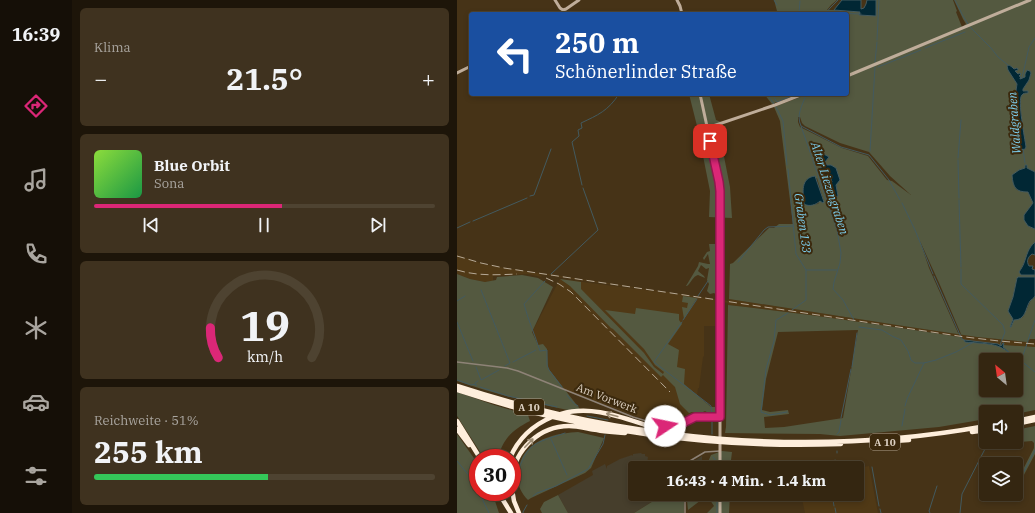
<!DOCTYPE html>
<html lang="de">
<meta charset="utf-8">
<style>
:root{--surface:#342611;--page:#3f321f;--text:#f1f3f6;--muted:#a9a59f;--line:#4e4331;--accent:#db2777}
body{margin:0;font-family:"IBM Plex Serif",serif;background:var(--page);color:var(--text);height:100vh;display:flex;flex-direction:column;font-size:15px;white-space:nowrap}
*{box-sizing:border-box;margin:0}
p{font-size:13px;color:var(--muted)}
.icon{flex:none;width:22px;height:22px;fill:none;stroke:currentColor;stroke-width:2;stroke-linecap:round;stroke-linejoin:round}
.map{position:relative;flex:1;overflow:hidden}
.sheet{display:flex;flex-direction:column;gap:8px;padding:8px;background:#1d1509;width:385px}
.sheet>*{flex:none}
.hud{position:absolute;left:12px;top:12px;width:380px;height:84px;border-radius:4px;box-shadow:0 2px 6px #0003,0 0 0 1px var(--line);background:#1a4fa0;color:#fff;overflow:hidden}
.needle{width:26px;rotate:331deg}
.buttons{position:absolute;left:522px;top:353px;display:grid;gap:8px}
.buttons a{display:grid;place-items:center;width:44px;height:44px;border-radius:4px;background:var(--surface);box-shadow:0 2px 6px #0003,0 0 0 1px var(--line);font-size:20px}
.speed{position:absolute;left:12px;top:449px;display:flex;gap:8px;font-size:20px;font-weight:700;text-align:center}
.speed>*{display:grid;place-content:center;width:52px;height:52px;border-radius:50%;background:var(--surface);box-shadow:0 2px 6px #0003,0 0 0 1px var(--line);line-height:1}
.speed .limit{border:6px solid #d22;background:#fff;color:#111}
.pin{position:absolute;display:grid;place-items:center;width:34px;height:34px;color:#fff;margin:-17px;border-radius:8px;box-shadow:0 2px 6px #0006}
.me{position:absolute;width:44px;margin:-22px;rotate:79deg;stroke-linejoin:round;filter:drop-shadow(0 0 3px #0008)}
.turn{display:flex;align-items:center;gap:14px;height:84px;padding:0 20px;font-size:18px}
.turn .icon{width:52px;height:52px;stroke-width:2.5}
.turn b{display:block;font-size:28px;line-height:34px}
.big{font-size:30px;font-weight:700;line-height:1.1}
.sheet .card{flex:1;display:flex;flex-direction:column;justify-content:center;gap:6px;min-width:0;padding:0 14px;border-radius:6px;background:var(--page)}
.sheet .dial{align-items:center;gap:0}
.dial svg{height:104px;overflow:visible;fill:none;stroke:var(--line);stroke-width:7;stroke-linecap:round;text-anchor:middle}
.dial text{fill:var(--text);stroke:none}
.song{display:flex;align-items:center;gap:12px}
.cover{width:48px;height:48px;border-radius:6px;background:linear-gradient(135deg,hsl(90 70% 55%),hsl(140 70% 35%))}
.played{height:4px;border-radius:2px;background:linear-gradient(90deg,var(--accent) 55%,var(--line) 55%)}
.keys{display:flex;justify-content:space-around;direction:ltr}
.heat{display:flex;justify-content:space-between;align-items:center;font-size:22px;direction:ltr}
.charge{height:6px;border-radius:3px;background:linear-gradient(90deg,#34c759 51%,var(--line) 0)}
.trip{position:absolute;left:171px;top:461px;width:236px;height:40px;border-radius:4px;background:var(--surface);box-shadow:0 2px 6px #0003,0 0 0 1px var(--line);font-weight:700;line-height:40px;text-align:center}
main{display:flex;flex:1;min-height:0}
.tabs{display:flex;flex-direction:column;width:72px;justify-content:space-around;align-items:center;background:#150f07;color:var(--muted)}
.tabs .icon{width:28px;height:28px}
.tabs .selected{color:var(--accent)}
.tabs b{font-size:18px;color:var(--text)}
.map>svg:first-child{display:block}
.commercial{fill:#463e2c}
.built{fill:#503916}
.green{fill:#545940;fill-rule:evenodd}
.water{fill:#012734;stroke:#435a5f}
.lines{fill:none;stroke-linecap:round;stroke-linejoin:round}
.stream{stroke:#435a5f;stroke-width:1}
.minor{stroke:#8e8377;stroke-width:1.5}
.secondary{stroke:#bfad9a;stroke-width:3}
.motorway{stroke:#feeedc;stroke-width:4.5}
.rail{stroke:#b6a996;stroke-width:1;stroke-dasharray:8 4;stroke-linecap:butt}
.oneway{stroke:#9c8c74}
.route-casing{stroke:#8e194d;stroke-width:10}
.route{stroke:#db2777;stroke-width:7}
.labels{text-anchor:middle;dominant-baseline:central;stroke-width:4;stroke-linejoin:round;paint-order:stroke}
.shield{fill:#3b290d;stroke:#ad9f8c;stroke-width:1}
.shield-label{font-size:10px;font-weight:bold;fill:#ded2c3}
.street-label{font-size:11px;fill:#ded2c3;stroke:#3b290d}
.water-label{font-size:12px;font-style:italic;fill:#7ccceb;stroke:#3b290d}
</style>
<main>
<nav class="tabs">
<b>16:39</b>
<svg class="icon selected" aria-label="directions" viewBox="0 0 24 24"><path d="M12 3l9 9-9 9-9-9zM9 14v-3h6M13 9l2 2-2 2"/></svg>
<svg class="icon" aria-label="music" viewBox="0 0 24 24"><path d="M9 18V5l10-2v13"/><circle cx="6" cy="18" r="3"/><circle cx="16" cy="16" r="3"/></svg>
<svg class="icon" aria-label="phone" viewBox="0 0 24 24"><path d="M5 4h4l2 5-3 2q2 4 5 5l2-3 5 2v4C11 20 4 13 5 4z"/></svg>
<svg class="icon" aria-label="climate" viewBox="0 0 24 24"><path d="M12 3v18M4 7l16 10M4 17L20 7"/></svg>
<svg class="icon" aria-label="car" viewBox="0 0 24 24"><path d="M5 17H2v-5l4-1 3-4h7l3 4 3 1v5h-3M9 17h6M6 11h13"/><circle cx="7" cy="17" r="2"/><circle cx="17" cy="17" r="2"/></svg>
<svg class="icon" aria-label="filters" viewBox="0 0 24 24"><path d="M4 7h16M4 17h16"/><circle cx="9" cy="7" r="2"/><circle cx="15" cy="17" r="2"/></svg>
</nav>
<section class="sheet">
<div class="card"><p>Klima</p>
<div class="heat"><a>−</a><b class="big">21.5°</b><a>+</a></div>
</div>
<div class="card">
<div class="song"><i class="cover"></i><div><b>Blue Orbit</b><p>Sona</p></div></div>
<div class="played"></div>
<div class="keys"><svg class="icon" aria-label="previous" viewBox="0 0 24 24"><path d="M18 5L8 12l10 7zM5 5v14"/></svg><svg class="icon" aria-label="pause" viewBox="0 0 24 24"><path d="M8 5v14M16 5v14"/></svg><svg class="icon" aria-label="next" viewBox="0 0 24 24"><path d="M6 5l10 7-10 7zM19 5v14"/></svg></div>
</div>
<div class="card dial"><svg viewBox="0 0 100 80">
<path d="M14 69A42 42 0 1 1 86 69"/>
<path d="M14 69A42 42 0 0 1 8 46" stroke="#db2777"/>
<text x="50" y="56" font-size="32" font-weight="700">19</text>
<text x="50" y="72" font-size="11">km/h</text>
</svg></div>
<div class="card"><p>Reichweite · 51%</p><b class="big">255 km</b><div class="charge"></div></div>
</section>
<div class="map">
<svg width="578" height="513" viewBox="0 0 578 513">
<rect width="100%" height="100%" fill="#463317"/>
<path class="commercial" d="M184,453L185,454H188V456L191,457L190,464L193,468H178V494H207L177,513H111L101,495L136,475L135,471L148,464L150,469V466L163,459L175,455L176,456V454Z
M245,456V468H225L242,458Z"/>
<path class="built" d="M0,255L24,263L42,267L271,301L272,299L479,331L520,337L578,343V347L546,345L507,340L503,337L453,329L330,312L271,305V303L261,301V326H247V356L246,357L242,388H241L240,396L254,407V415L237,416L222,424L214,426L204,424L176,415L107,389L91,368L90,349L81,346L75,332L103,279L210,293L82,274L85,276L84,277L71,274L36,276V281L28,282L13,279L0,274Z
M412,466L421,513H348L344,494H400V468Z"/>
<path class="green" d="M317,0H380L374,5L370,10H391L403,12V15L419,16V0H496L500,11L499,12L505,27L509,24L506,19L497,0H578V172L570,168V165H568V168L562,170L556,182L560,190L571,192L576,203L567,215L571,226L578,229V242C572,247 567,264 563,272L564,275H578V277H561L560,278L556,297L551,311L564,318L566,317L574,300L578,296V339H573L570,342L520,337L453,327L272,299L273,264L276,263L312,228H317L322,224H336L323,121L317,107L346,96L347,94H390V14H320V11ZM552,65L555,67L557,69L559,68L558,71L562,75L563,79L569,77L572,80L566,89V91L571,93H566L564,95L563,100L565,122L563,147V134L560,130V120L557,104L560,84L553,70ZM341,117H343L345,123L348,126L383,143L412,152L433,176L454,195L435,181L430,180L411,156L385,148L343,127L341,122ZM359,152L361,154L372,157L368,162L379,185L381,196L372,197L369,185L375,182L373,176L367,175L365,176L367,166ZM360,178L367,202L366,203L363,201L361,204L350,205L347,204L346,187ZM463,241L483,285L504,334L501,333L472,268Z
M232,94H252L259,120L264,122L266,125L262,127V131L273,187L275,218L252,217L253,191L240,126Z
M307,94H340L315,104Z
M252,244H261V296L257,293L253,294L250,291L252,284L250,280L252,268L249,269L244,265L241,271L247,276L248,278L241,275C236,276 234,283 230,286H229L241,266L242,262L251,264H253L251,254L247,260L246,258L250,252L253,251Z
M0,274L13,279L28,282L39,280L40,277L65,275L81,278L96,287L75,332L81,345L86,344L90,349L91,368L126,413C83,405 41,395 0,381Z
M103,279L124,282V289L187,353L197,367L206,374L207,372L198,365L187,349L148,310L178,314L179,308L222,314V320L225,324L211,344L222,350L220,367L228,369L227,384L254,407H261V413C257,417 252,413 248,411L244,413L235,412L232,413L223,404L218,387L206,375L204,377L156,329L154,328L113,286Z
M226,296L240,298L227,319L225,307L230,308L231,303L225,302Z
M271,305C349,314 426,325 503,337L507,340L546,345L578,347V410L559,414V412H529V419L482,427L383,436L363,434L268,433L269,427ZM401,330L386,418L327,427L308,428L307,417L332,414L331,410L313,412L305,410L309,379L321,332ZM529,360H559V390H529Z
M0,392L37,405L68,414L71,415L73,421C55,430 46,439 41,458H27L0,416Z
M578,426V454L559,490V483L577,448V443L575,441L563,442L559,441V430Z
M121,432L147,438L134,468L128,473L74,498L71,500C64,493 59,483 61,473C62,466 64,458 68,453C80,437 103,433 121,432Z
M0,434L21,464V492H35L42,513H0Z
M265,451L275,452L273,468H251V462L254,455Z
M375,462L383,468H340Z
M223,494L227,497V513H177L206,495L208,498Z
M240,494H273L272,513H250L257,506L253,500L248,497L231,510L230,500Z
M101,495L111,513H85L83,509L87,502Z"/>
<path class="water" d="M385,0H404V9L407,8L409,4L410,0H419V16L402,15L403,12L377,10Z
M552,65L555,67L557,69L560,68L561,69V70L558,71L561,74L563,73L564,74L562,76L564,77L563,78V79L568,77V74L570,70L573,71L574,73L572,80L566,89V91H571V93C569,93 566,93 565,95C560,99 568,139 569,147L568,149L566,150L563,147V134L560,130V126L558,123V121L560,120L557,104L560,84L551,70L550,66Z
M359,152L361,154L365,153L372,157L368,162L370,165H374L379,168L383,180L379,185L381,196L377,198L373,197L369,185L375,182L373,176L367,175L364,176L361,169L367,166L365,163L359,161L356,152Z
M568,165H570V168L578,172V229L571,226L567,220V215L576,203L571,192C559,192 556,188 555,175L562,170L568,168Z
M358,176L367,202L366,203L363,201C359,205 352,207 347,204C346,193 343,178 358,176Z
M578,242V255L575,254C571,257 569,261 572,266H576L575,269L578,270V275H564L562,272C564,269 566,266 567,263C570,255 571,248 578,242Z
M561,277H578V296C577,298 574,300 573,301C568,309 569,320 557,320L554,327H553L556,319L551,311L556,297L560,278Z
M507,340L541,344L544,346L546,343H547L546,347L559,358L564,360V361C556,358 551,350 543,347C535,343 517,343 508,342Z"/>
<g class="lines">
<path class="stream" d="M317,0L320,5
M498,0L506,16L511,24
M372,13L404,14
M342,14L343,1
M368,14L373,8L381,0
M513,27L534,48L541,57L551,65
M420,40L422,0
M468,48L508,32
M418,62L420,42
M421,67L464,50
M565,78L572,47L578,38
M310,94L317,104
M315,94L320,102L339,94
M349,95C345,106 339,115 344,126L384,147L412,155L432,180L443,200
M319,107L326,121L330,165
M344,126L380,230L384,253L383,263L377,282L376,289L386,300L397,320
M566,149L568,163
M413,151L418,67
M501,158L504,120
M501,160L502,198
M331,169L339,254L349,270H380
M125,185L115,142L122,136L121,130L125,128L124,123C141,115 151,111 162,94
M73,196L77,195L94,149
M502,200L504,267
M445,203L458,230L476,274
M16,221L70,198
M0,228L13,222
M281,262L307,230L311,227L336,226
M504,269V284L546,325L548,332L543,345
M94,274L141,230L126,188
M477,276L503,335L505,339L507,340
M88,281L67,304C71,320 78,335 83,351L90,350V365L92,370L105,387
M24,290L53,363L48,366
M241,296L251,281
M0,301L8,296
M335,310L349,300V270
M226,320L240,299
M0,322L16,361
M225,322L197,362L254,406L255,415
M402,327L425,330L435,336L444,340L451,351L454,360L458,363H467L479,360L499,352L517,342
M571,340L578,320
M565,358L571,341
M563,360L578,372
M56,362L79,350
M19,367L24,380L42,370
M395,367L400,333
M0,380L14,385L19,384V386
M18,383L21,381
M23,387L51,396L100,407
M110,395C113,399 116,404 121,406
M448,406L450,399L467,363
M330,412L313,415L304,412L309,369L317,341L319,320L331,313
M130,416L151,420
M255,418V434
M384,418L394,369
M445,426L448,409
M380,434L382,432L384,420
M94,439L110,475
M380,453V451
M256,457L260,462V468
M0,461L14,478L21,491
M415,467L422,506
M286,468L310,464L375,462L378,460
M62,469C71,441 83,442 108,433
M559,487L578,450
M22,492L32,513
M375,494L377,506
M76,496L80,493L99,486L131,469L146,444L148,435
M552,501L555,494
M378,508L379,513
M423,509L424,513
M66,513V512L70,505
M260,513V494
M473,513L472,511L480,486
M503,513L505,494L529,447"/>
<path class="minor" d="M0,362L50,368L61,371L176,417L203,425L215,426L222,425L238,417H263
M221,468L248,452L263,451
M228,494V513"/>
<path class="secondary" d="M98,0L103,8L106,10
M220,0L223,6L225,14
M106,10L109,9L122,0
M0,73L14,66
M390,76L573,0
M243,94L262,182L263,191V468
M250,128L318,105L346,94
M263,494V513"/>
<path class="motorway" d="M0,386C169,441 354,458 529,426
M0,390C123,431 255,449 384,444
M104,414C137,404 170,420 202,429
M0,421L23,458
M559,421L578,417
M559,424L578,420
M0,429L12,445
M515,432L529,430
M423,442L452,440
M53,458C61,439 76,425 95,417
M55,478C58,449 83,426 112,426C122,426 131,429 140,430C149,432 159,432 168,433
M55,489L57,501L62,513
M41,492L54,513"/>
<path class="rail" d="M0,256L24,263L47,268L508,337L542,341L578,344
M0,270C20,276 39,275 60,274
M89,278L102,284L114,292L213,392"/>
</g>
<defs><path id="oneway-shaft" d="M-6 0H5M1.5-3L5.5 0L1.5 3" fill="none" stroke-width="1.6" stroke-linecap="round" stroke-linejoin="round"/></defs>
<g class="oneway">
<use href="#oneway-shaft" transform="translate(155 415) rotate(-165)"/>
<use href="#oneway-shaft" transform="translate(72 443) rotate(-46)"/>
</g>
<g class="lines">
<g class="route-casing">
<path id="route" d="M208,426H215L222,425L238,417H263V191L262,182L253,141"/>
</g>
<use href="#route" class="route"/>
</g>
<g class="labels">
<g class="shield">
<rect x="57" y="399" width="30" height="16" rx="3"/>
<rect x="413" y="434" width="30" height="16" rx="3"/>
</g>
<g class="shield-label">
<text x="72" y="407">A 10</text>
<text x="428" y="442">A 10</text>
</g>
<g class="street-label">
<text transform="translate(150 398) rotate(21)">Am Vorwerk</text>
</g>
<g class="water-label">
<text transform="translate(557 123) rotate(-94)">Waldgraben</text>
<text transform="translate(373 188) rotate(72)">Alter Liezengraben</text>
<text transform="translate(346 223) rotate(82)">Graben 133</text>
</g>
</g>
</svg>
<div class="buttons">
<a><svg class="needle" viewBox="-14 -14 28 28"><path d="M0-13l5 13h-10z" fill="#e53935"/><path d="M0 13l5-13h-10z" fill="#a9a59f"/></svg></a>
<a><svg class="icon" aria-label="sound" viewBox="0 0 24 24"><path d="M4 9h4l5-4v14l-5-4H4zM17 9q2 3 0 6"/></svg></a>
<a><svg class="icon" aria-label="layers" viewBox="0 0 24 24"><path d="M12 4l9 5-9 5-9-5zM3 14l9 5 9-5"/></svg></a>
</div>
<div class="speed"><div class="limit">30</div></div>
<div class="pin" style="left:253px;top:141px;background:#d93025"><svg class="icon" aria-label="arrive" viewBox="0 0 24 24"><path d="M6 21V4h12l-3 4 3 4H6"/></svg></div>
<svg class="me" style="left:208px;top:426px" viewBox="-20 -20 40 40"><circle r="19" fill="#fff"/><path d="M0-13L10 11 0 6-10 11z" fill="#db2777"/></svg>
<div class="trip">16:43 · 4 Min. · 1.4 km</div>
<div class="hud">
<div class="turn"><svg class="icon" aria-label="left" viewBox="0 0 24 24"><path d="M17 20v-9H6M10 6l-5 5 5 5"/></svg><div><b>250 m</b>Schönerlinder Straße</div></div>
</div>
</div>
</main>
